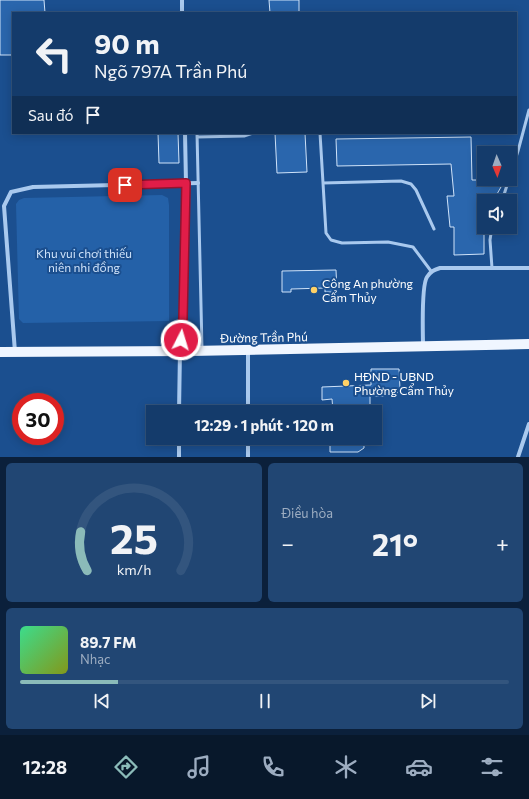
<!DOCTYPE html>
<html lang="vi">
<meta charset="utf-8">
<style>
:root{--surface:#143b6b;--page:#214673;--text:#f1f3f6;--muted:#9dadc1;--line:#33557e;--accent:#8bbbb9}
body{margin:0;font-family:Commissioner,sans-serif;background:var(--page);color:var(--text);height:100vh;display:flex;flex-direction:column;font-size:15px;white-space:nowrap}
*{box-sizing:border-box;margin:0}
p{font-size:13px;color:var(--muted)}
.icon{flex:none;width:22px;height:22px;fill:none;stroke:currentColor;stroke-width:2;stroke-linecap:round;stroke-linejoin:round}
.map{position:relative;height:457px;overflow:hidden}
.panel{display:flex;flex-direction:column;gap:6px;padding:6px;background:#0b203b;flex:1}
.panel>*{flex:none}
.guide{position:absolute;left:12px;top:12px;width:505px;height:122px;border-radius:0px;box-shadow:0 2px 10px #0003,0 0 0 1px var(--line);background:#143b6b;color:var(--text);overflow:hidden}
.needle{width:26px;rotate:178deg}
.buttons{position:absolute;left:477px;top:146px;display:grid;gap:8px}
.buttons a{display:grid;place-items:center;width:40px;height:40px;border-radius:0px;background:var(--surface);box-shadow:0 2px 10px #0003,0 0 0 1px var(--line);font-size:20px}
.speed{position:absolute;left:12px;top:393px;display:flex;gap:8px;font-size:20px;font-weight:700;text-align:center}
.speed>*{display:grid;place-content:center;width:52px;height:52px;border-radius:50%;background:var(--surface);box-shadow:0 2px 10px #0003,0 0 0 1px var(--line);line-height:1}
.speed .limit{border:6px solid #d22;background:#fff;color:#111}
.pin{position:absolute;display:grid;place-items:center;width:34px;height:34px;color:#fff;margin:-17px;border-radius:8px;box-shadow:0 2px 6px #0006}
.me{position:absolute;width:44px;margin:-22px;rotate:5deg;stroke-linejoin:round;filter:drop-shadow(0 0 3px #0008)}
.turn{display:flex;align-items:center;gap:14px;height:84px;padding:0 16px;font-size:18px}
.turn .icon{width:52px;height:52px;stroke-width:2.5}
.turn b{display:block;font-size:28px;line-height:34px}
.then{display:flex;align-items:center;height:38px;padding:0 16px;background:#0003;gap:8px;font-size:15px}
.big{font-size:30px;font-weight:700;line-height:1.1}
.panel .tile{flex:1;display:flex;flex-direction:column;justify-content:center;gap:6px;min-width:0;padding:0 14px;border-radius:6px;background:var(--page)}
.panel .dial{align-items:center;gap:0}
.dial svg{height:104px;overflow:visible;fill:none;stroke:var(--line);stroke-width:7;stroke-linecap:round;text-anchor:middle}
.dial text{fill:var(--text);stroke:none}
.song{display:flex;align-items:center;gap:12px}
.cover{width:48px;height:48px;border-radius:6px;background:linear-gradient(135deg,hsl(150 70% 55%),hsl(70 70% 35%))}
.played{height:4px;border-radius:2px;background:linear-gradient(90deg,var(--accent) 20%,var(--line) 20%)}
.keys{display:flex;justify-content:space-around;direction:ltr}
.heat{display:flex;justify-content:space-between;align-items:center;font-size:22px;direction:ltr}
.panel .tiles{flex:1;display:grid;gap:6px;grid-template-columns:1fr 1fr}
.tile:last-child{grid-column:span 2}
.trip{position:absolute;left:146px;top:405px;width:236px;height:40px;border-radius:0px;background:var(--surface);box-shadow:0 2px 10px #0003,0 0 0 1px var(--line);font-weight:700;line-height:40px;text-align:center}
.dock{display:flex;height:64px;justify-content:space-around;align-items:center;background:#08182b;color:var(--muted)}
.dock .icon{width:28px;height:28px}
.dock .current{color:var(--accent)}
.dock b{font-size:18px;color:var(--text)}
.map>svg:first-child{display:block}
.green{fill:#2461a8}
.building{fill:#2a66ad;stroke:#cfe3fa}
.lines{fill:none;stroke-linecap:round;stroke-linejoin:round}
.lane{stroke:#a9c9ee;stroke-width:3}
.street{stroke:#a9c9ee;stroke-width:4}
.primary{stroke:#f0f6ff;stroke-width:10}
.route-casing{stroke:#92132f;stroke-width:10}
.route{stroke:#e11d48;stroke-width:7}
.poi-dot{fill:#ffd166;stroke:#1b4f8f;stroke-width:1.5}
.labels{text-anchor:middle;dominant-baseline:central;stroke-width:4;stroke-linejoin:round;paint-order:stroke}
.park-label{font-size:12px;fill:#cfe3fa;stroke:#1b4f8f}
.poi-label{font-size:12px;fill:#fff;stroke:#1b4f8f;text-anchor:start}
.street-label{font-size:12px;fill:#fff;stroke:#1b4f8f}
</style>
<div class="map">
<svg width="529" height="457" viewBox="0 0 529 457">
<rect width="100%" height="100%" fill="#1b4f8f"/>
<path class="green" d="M162,195L168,198L169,205V321L23,323L19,319L16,204L19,200L24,198Z"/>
<path class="building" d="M0,0H44L45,13H13V55H0Z
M269,0H299V13H270Z
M158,133H178L179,163H159Z
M275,133H305L307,172L277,173Z
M471,137L472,180H505L493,201H484V254L454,255V227H450L447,196H454L451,164L337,166L336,139Z
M336,270L337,292H325V288L291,289V292H282V271Z
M371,369H399L400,389L395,396H370V410L333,411L332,399L322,400V387L371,385Z
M330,438H364V448L358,452H330Z"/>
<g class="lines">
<path class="lane" d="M197,133L202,349
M320,133L326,233L331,240L342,243L388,242L413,247L431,271
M197,137L244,136L253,133
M510,176L518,151L529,110
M323,183L401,181L411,184L416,190L434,229
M502,201L509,179
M492,268L490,240L492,227"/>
<path class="street" d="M182,0V13
M423,346C423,332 421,286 427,277C431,271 434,270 440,268H529
M248,350V412
M15,352L4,206L11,192L33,187L198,183
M179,412L180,350L183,318L186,183L185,133
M248,438V457
M179,457V438
M518,457L529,424"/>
<path class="primary" d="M0,352L191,351L529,344"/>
</g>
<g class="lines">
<g class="route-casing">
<path id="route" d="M125,185L186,183L183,318L181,340"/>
</g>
<use href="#route" class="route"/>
</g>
<g class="poi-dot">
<circle cx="314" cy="290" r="4"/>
<circle cx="346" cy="383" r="4"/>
</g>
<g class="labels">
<g class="park-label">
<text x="84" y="253">Khu vui chơi thiếu<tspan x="84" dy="14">niên nhi đồng</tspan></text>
</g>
<g class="poi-label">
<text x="322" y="283">Công An phường<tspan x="322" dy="14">Cẩm Thủy</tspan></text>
<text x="354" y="376">HĐND - UBND<tspan x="354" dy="14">Phường Cẩm Thủy</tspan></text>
</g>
<g class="street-label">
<text transform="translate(264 337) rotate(-1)">Đường Trần Phú</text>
</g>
</g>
</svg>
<div class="buttons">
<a><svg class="needle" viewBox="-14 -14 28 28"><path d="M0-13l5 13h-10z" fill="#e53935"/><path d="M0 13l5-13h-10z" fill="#9dadc1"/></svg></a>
<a><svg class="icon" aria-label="sound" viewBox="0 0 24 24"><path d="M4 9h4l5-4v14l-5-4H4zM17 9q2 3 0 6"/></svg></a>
</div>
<div class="speed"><div class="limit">30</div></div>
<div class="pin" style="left:125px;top:185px;background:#d93025"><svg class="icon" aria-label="arrive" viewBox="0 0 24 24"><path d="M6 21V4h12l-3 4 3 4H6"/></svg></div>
<svg class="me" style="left:181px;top:340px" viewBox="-20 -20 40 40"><circle r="17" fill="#e11d48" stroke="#fff" stroke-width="3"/><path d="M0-11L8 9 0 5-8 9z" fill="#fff"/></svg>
<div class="trip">12:29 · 1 phút · 120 m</div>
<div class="guide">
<div class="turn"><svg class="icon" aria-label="left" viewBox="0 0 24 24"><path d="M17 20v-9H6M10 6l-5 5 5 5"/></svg><div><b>90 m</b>Ngõ 797A Trần Phú</div></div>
<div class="then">Sau đó<svg class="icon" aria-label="arrive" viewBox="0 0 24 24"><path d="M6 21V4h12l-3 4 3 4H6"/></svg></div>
</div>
</div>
<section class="panel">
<div class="tiles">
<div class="tile dial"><svg viewBox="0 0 100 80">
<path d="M14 69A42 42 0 1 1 86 69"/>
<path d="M14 69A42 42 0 0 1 9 39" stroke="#8bbbb9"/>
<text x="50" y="56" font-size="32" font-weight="700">25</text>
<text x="50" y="72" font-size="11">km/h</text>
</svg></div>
<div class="tile"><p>Điều hòa</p>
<div class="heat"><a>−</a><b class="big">21°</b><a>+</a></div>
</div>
<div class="tile">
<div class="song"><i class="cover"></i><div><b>89.7 FM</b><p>Nhạc</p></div></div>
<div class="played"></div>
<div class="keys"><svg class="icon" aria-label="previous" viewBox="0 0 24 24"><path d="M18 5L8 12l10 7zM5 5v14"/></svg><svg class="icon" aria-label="pause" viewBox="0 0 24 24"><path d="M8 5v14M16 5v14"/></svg><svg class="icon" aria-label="next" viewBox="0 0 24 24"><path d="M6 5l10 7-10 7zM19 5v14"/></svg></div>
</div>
</div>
</section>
<nav class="dock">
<b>12:28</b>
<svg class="icon current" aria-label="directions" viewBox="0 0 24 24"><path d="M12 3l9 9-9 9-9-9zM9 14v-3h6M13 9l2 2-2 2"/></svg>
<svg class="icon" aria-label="music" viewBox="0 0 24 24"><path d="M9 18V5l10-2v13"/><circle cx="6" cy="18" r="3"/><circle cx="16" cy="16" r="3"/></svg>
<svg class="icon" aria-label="phone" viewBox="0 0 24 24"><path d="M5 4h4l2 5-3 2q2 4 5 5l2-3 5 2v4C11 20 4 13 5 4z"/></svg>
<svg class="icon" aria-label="climate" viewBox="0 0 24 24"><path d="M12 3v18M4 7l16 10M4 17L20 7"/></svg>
<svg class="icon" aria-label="car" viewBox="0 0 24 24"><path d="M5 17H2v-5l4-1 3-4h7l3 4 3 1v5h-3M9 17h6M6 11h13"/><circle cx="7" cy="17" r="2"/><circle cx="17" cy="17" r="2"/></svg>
<svg class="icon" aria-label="filters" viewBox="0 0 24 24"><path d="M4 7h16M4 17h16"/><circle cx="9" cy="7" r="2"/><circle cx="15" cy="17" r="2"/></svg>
</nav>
